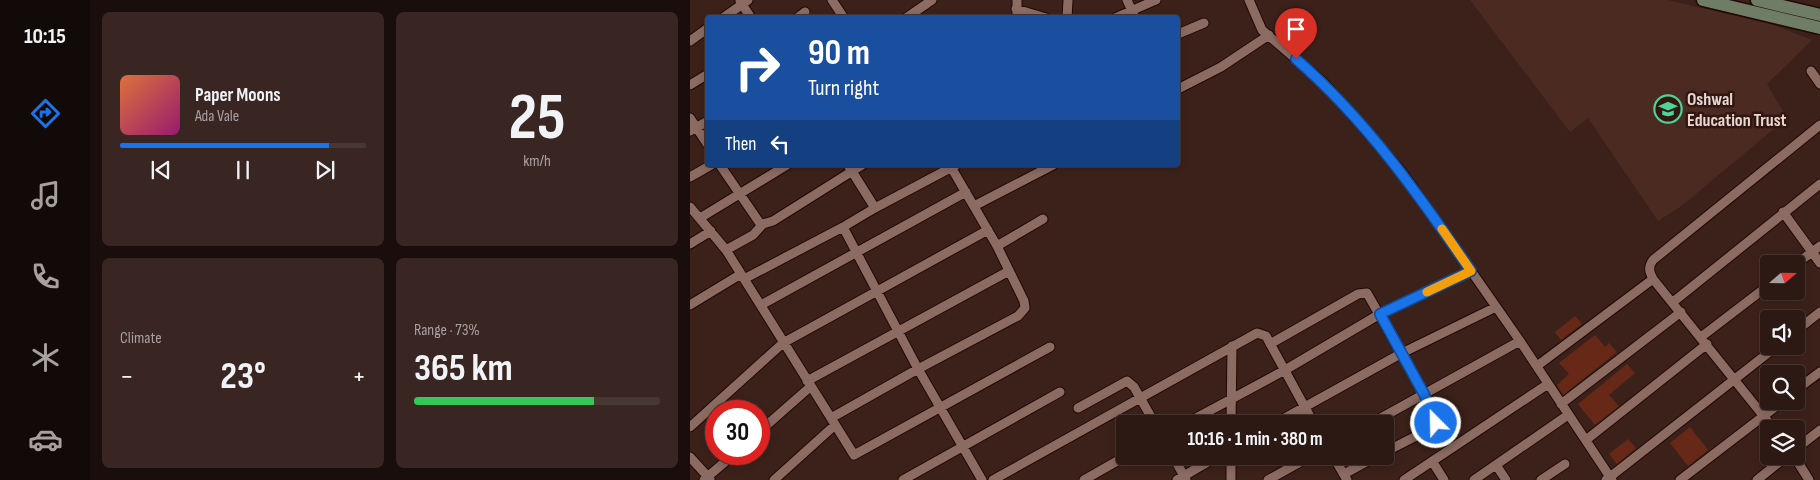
<!DOCTYPE html>
<meta charset="utf-8">
<style>
:root{--surface:#2d1914;--page:#392622;--text:#f1f3f6;--muted:#a7a0a0;--line:#483834;--accent:#1a73e8}
body{margin:0;font-family:"Sofia Sans Condensed",sans-serif;background:var(--page);color:var(--text);height:100vh;display:flex;flex-direction:column;font-size:19px;white-space:nowrap}
*{box-sizing:border-box;margin:0}
p{font-size:16px;color:var(--muted)}
.icon{flex:none;width:28px;height:28px;fill:none;stroke:currentColor;stroke-width:2;stroke-linecap:round;stroke-linejoin:round}
.map{position:relative;flex:1;overflow:hidden}
.side{display:flex;flex-direction:column;gap:12px;padding:12px;background:#190e0b;width:600px}
.side>*{flex:none}
.guide{position:absolute;left:15px;top:15px;width:475px;height:152px;border-radius:5px;box-shadow:0 2px 8px #0003,0 0 0 1px var(--line);background:#1a4fa0;color:#fff;overflow:hidden}
.needle{width:32px;rotate:70deg}
.controls{position:absolute;left:1070px;top:255px;display:grid;gap:10px}
.controls a{display:grid;place-items:center;width:45px;height:45px;border-radius:5px;background:var(--surface);box-shadow:0 2px 8px #0003,0 0 0 1px var(--line);font-size:25px}
.speed{position:absolute;left:15px;top:400px;display:flex;gap:10px;font-size:25px;font-weight:700;text-align:center}
.speed>*{display:grid;place-content:center;width:65px;height:65px;border-radius:50%;background:var(--surface);box-shadow:0 2px 8px #0003,0 0 0 1px var(--line);line-height:1}
.speed .limit{border:8px solid #d22;background:#fff;color:#111}
.pin{position:absolute;display:grid;place-items:center;width:42px;height:42px;color:#fff;margin:-51px -21px;border-radius:50% 50% 50% 0;rotate:-45deg;box-shadow:0 0 5px #0007}
.pin .icon{rotate:45deg}
.me{position:absolute;width:55px;margin:-28px;rotate:337deg;stroke-linejoin:round;filter:drop-shadow(0 0 4px #0008)}
.turn{display:flex;align-items:center;gap:18px;height:105px;padding:0 20px;font-size:22px}
.turn .icon{width:65px;height:65px;stroke-width:2.5}
.turn b{display:block;font-size:35px;line-height:42px}
.then{display:flex;align-items:center;height:48px;padding:0 20px;background:#0003;gap:10px;font-size:19px}
.big{font-size:38px;font-weight:700;line-height:1.1}
.side .widget{flex:1;display:flex;flex-direction:column;justify-content:center;gap:8px;min-width:0;padding:0 18px;border-radius:8px;background:var(--page)}
.side .dial{align-items:center;gap:0}
.dial b{font-size:65px;line-height:1}
.song{display:flex;align-items:center;gap:15px}
.cover{width:60px;height:60px;border-radius:8px;background:linear-gradient(135deg,hsl(20 70% 55%),hsl(320 70% 35%))}
.played{height:5px;border-radius:2px;background:linear-gradient(90deg,var(--accent) 85%,var(--line) 85%)}
.keys{display:flex;justify-content:space-around;direction:ltr}
.heat{display:flex;justify-content:space-between;align-items:center;font-size:28px;direction:ltr}
.charge{height:8px;border-radius:4px;background:linear-gradient(90deg,#34c759 73%,var(--line) 0)}
.side .tiles{flex:1;display:grid;gap:12px;grid-template-columns:repeat(2,1fr)}
.trip{position:absolute;left:426px;top:415px;width:278px;height:50px;border-radius:5px;background:var(--surface);box-shadow:0 2px 8px #0003,0 0 0 1px var(--line);font-weight:700;line-height:50px;text-align:center}
main{display:flex;flex:1;min-height:0}
.menu{display:flex;flex-direction:column;width:90px;justify-content:space-around;align-items:center;background:#120a08;color:var(--muted)}
.menu .icon{width:35px;height:35px}
.menu .current{color:var(--accent)}
.menu b{font-size:22px;color:var(--text)}
.map>svg:first-child{display:block}
.built{fill:#4b2a22}
.building{fill:#672818}
.lines{fill:none;stroke-linecap:round;stroke-linejoin:round}
.minor-casing{stroke:#220905;stroke-width:11}
.secondary-casing{stroke:#220905;stroke-width:15}
.minor{stroke:#8b6b62;stroke-width:9}
.secondary{stroke:#6f7c66;stroke-width:12}
.route-casing{stroke:#114b97;stroke-width:12}
.route{stroke:#1a73e8;stroke-width:9}
.slow{stroke:#f59e0b;stroke-width:9}
.labels{text-anchor:middle;dominant-baseline:central;stroke-width:5;stroke-linejoin:round;paint-order:stroke}
.poi-label{font-size:18px;font-weight:bold;fill:#ead7d2;stroke:#311711;text-anchor:start}
</style>
<main>
<nav class="menu">
<b>10:15</b>
<svg class="icon current" aria-label="directions" viewBox="0 0 24 24"><path d="M12 3l9 9-9 9-9-9zM9 14v-3h6M13 9l2 2-2 2"/></svg>
<svg class="icon" aria-label="music" viewBox="0 0 24 24"><path d="M9 18V5l10-2v13"/><circle cx="6" cy="18" r="3"/><circle cx="16" cy="16" r="3"/></svg>
<svg class="icon" aria-label="phone" viewBox="0 0 24 24"><path d="M5 4h4l2 5-3 2q2 4 5 5l2-3 5 2v4C11 20 4 13 5 4z"/></svg>
<svg class="icon" aria-label="climate" viewBox="0 0 24 24"><path d="M12 3v18M4 7l16 10M4 17L20 7"/></svg>
<svg class="icon" aria-label="car" viewBox="0 0 24 24"><path d="M5 17H2v-5l4-1 3-4h7l3 4 3 1v5h-3M9 17h6M6 11h13"/><circle cx="7" cy="17" r="2"/><circle cx="17" cy="17" r="2"/></svg>
</nav>
<section class="side">
<div class="tiles">
<div class="widget">
<div class="song"><i class="cover"></i><div><b>Paper Moons</b><p>Ada Vale</p></div></div>
<div class="played"></div>
<div class="keys"><svg class="icon" aria-label="previous" viewBox="0 0 24 24"><path d="M18 5L8 12l10 7zM5 5v14"/></svg><svg class="icon" aria-label="pause" viewBox="0 0 24 24"><path d="M8 5v14M16 5v14"/></svg><svg class="icon" aria-label="next" viewBox="0 0 24 24"><path d="M6 5l10 7-10 7zM19 5v14"/></svg></div>
</div>
<div class="widget dial"><b>25</b><p>km/h</p></div>
<div class="widget"><p>Climate</p>
<div class="heat"><a>−</a><b class="big">23°</b><a>+</a></div>
</div>
<div class="widget"><p>Range · 73%</p><b class="big">365 km</b><div class="charge"></div></div>
</div>
</section>
<div class="map">
<svg width="1130" height="480" viewBox="0 0 1130 480">
<rect width="100%" height="100%" fill="#3c211a"/>
<path class="built" d="M780,0H977L1081,24L1122,40L1077,84L1097,118L990,207L968,221L898,118L880,132Z"/>
<path class="building" d="M885,316L892,324L871,340L865,332Z
M905,335L915,347L919,343L927,352L873,395L867,385L879,374L869,363Z
M937,364L945,373L919,395L929,406L905,425L888,404Z
M1000,427L1018,450L998,466L980,443Z
M938,439L946,448L927,464L919,454Z"/>
<g class="lines">
<g class="minor-casing">
<path id="minor" d="M142,0L154,18
M437,0L445,18
M559,0L572,30L634,83L712,172L830,341L922,480
M50,1L61,18
M326,9L356,18
M33,18L58,0
M107,18L115,12
M216,18L242,0
M327,18V0
M377,18L378,0
M425,18L466,0
M488,34L514,23
M0,41L18,28
M1121,71L1130,84
M0,85L18,74
M488,89L531,67L579,35
M0,118L18,145
M0,131L18,121
M30,165L69,222L73,224L83,221L172,165
M0,177L21,165
M284,206L363,165
M0,207L36,250L141,418L228,369L292,480
M185,208L266,165
M1093,212L1130,263
M10,218L97,165
M153,227L185,208L158,165
M0,244L21,231
M307,246L353,219
M36,250L63,235L73,224
M1106,264L1130,246
M54,279L153,227L228,369L328,316L335,308L334,301L307,246L261,167
M983,302L1130,184
M0,305L51,274
M71,305L276,192
M1106,331L1130,312
M1011,337L1079,285
M580,344L668,294L677,293L734,394L746,423L740,429L695,452
M847,366L963,279
M117,381L319,271
M1106,390L1130,372
M871,404L991,312
M388,408L437,381L444,387L465,424
M141,418L164,455L360,347
M495,424L595,370L690,314L781,271
M541,424L542,346
M584,424L712,353L806,307
M680,424L830,341
M0,427L93,343L298,230
M1084,429L963,279C959,271 958,267 963,260L1130,125
M69,432L120,387
M896,440L1017,344
M1106,449L1130,430
M483,456L496,480
M643,456L657,480
M1104,456L1119,480
M0,457L20,479
M742,461L754,480
M806,465L816,480
M654,474L687,456
M14,480L44,454
M84,480L145,425
M213,480L370,392
M303,480L567,333L576,336L624,424
M394,480L436,456
M487,480L528,456
M541,480V456
M578,480L621,456
M714,480L858,384
M784,480L878,415
M851,480L875,464
M916,480L1087,346
M990,480L1093,401
M1067,480L1097,456"/>
</g>
<g class="secondary-casing">
<path id="secondary" d="M1013,0L1130,28
M1067,0L1130,15"/>
</g>
<use href="#minor" class="minor"/>
<use href="#secondary" class="secondary"/>
</g>
<g class="lines">
<g class="route-casing">
<path id="route" d="M606,59C676,120 729,195 781,271L690,314L734,394L746,423"/>
</g>
<use href="#route" class="route"/>
<path class="slow" d="M737,292L781,271L752,229"/>
</g>
<defs>
<g id="school-ring" transform="scale(1.4375)"><circle r="9.5" fill="#311711" stroke="#50d398" stroke-width="1.5"/><path d="M0-5L7-2L0 1L-7-2ZM-4 1L0 2.5L4 1V4Q0 6-4 4Z" fill="#50d398"/></g>
</defs>
<g fill-rule="evenodd">
<use href="#school-ring" x="978" y="109"/>
</g>
<g class="labels">
<g class="poi-label">
<text x="997" y="99">Oshwal<tspan x="997" dy="21">Education Trust</tspan></text>
</g>
</g>
</svg>
<div class="controls">
<a><svg class="needle" viewBox="-14 -14 28 28"><path d="M0-13l5 13h-10z" fill="#e53935"/><path d="M0 13l5-13h-10z" fill="#a7a0a0"/></svg></a>
<a><svg class="icon" aria-label="sound" viewBox="0 0 24 24"><path d="M4 9h4l5-4v14l-5-4H4zM17 9q2 3 0 6"/></svg></a>
<a><svg class="icon" aria-label="search" viewBox="0 0 24 24"><circle cx="10" cy="10" r="6"/><path d="M15 15l6 6"/></svg></a>
<a><svg class="icon" aria-label="layers" viewBox="0 0 24 24"><path d="M12 4l9 5-9 5-9-5zM3 14l9 5 9-5"/></svg></a>
</div>
<div class="speed"><div class="limit">30</div></div>
<div class="pin" style="left:606px;top:59px;background:#d93025"><svg class="icon" aria-label="arrive" viewBox="0 0 24 24"><path d="M6 21V4h12l-3 4 3 4H6"/></svg></div>
<svg class="me" style="left:746px;top:423px" viewBox="-20 -20 40 40"><circle r="17" fill="#1a73e8" stroke="#fff" stroke-width="3"/><path d="M0-11L8 9 0 5-8 9z" fill="#fff"/></svg>
<div class="trip">10:16 · 1 min · 380 m</div>
<div class="guide">
<div class="turn"><svg class="icon" aria-label="right" viewBox="0 0 24 24"><path d="M7 20v-9h11M14 6l5 5-5 5"/></svg><div><b>90 m</b>Turn right</div></div>
<div class="then">Then<svg class="icon" aria-label="left" viewBox="0 0 24 24"><path d="M17 20v-9H6M10 6l-5 5 5 5"/></svg></div>
</div>
</div>
</main>
